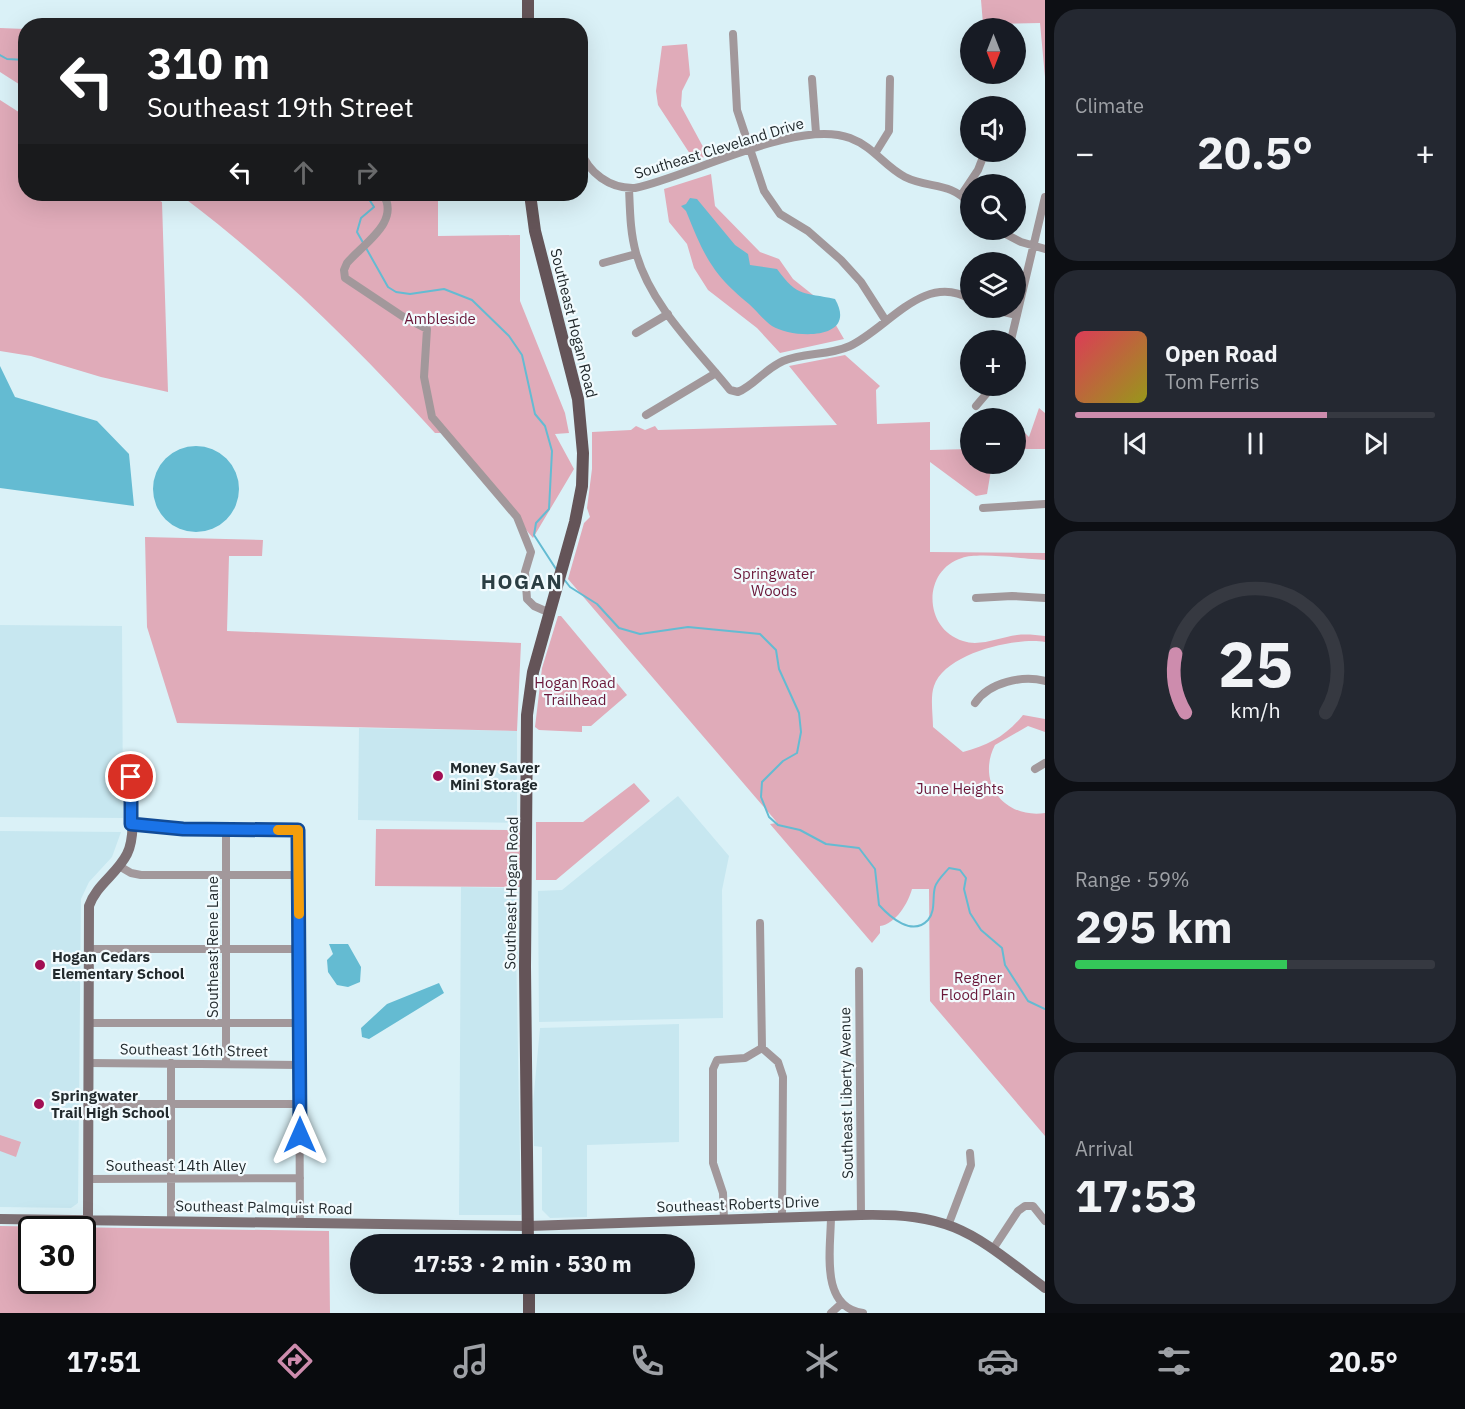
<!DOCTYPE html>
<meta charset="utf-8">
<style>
:root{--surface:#171b24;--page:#242831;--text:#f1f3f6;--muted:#9ea1a6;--line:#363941;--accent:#cd8cad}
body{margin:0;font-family:"IBM Plex Sans",sans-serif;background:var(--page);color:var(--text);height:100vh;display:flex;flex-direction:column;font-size:22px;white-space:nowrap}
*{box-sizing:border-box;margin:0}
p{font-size:20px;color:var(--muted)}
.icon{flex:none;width:33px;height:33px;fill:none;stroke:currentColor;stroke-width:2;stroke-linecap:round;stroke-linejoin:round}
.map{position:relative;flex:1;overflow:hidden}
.side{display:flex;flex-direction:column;gap:9px;padding:9px;background:#0d0f14;width:420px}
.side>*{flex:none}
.guide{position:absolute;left:18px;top:18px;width:570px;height:183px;border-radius:24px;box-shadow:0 6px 24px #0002;background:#202124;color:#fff;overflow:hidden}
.needle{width:39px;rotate:180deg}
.buttons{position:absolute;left:960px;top:18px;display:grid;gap:12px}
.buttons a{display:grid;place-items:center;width:66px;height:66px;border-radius:50%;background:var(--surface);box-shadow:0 6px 24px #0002;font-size:30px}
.speed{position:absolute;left:18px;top:1216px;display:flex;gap:12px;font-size:30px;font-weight:700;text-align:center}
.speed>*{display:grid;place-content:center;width:78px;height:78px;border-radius:50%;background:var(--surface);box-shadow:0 6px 24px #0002;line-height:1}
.speed .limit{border:3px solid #111;border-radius:9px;background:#fff;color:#111}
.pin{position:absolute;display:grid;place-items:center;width:51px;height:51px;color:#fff;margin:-26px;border:3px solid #fff;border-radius:50%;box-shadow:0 2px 6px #0007}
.me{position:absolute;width:66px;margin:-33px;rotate:0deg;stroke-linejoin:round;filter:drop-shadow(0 0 4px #0008)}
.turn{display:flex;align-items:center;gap:21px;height:126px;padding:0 30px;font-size:27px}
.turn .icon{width:78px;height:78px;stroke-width:2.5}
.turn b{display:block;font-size:42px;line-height:51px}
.lanes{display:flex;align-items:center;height:57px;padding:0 30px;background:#0003;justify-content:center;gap:30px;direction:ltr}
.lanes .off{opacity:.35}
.big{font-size:45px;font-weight:800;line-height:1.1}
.side .widget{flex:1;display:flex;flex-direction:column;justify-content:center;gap:9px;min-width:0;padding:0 21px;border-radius:24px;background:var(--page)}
.side .dial{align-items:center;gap:0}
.dial svg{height:156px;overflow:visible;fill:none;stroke:var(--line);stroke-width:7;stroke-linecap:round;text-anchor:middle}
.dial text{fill:var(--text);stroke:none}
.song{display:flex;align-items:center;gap:18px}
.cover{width:72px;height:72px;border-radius:9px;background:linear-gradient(135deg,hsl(350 70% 55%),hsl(60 70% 35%))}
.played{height:6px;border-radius:3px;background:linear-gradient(90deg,var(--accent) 70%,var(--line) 70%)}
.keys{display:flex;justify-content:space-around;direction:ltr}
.heat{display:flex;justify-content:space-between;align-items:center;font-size:33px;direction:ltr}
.charge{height:9px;border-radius:4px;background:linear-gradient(90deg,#34c759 59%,var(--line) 0)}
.trip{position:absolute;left:350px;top:1234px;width:345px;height:60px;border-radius:30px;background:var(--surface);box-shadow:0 6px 24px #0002;font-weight:800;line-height:60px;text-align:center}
.menu{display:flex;height:96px;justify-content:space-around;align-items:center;background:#090b0e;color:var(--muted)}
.menu .icon{width:42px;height:42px}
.menu .selected{color:var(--accent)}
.menu b{font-size:27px;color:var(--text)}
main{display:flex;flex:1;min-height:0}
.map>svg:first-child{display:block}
.built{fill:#c7e7f0}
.green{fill:#e0abb9;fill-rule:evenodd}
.water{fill:#64bbd2}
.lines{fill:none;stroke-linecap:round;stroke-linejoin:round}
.stream{stroke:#64bbd2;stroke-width:2}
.street{stroke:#a2989b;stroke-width:8}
.secondary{stroke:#7d7074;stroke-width:10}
.primary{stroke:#645458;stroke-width:12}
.route-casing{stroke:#114b97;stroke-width:15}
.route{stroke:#1a73e8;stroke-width:10}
.slow{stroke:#f59e0b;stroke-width:10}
.poi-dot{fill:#a20f54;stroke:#f2fbfe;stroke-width:2}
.labels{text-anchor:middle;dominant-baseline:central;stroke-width:4.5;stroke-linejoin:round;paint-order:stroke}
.street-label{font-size:15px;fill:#222a2d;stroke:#f2fbfe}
.park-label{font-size:15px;fill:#6a1739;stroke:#f2fbfe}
.poi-label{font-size:15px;font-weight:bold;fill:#222a2d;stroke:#f2fbfe;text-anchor:start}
.district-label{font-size:21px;font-weight:bold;letter-spacing:1.5px;fill:#2b3e43;stroke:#f2fbfe}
</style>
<main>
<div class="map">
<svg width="1045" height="1313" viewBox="0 0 1045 1313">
<rect width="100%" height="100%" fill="#daf1f7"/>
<path class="built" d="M0,625L122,626L123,818L0,817Z
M359,728L517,731V823L358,820Z
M678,796L729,856L722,890L723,1018L539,1022L538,891L562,890Z
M0,831L121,832L112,857L89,882L81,899L78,1203L71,1208L0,1207Z
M461,887L515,888L521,1215H459Z
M679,1024V1142L587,1145V1217L550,1218L542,1210V1147L534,1146L533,1103L540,1028Z"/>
<path class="green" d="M981,0H1045V77L1040,23L983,24Z
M0,28L25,29V88L0,72Z
M687,44L690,75L682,91L681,106L708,156L694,160L658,105L656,91L662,46Z
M0,100L25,116L26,194H147L162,202L168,392L101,377L31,356L0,351Z
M711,174L715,206L760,252L779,259L793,279L823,303L844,339L780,353L757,328L708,290L694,268L687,244L669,222L664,189Z
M179,194H438V236L520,235V301L565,413L569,433L555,434L574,469L533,538L443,433H435C356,346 273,264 179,194Z
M845,355L880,386L876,390L877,424L930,422V450L970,449V464H992L987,494L976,496L930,462V552L1045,553V560C1025,559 979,552 962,558C922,570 923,629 963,641C980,647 1000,637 1017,635C1026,634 1036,635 1045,636V642C1016,637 945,653 934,686C930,697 933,715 933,727L963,752C989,745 1006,736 1023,715L1045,719V732L1028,726L995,745C976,782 1004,819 1045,813V1136L930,1001L929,889H912C908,903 896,924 880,926V933L872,943L770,824L777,823L775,820L568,579L584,523L590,517L587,508L592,469V432L631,430L636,426L645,430L655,426L658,430L837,425L789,366Z
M1039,408L1045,413V449H1016L1024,432L1029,437Z
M145,537L263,540L262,556H229L227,631L521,643L517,731L177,723L147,627Z
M558,616H561L627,695L591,726H582V732L539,730L535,727L542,668Z
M634,783L650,801L556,880H536V822H583Z
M376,829L520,830V887L375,886Z
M0,1135L21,1142L16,1157L0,1151Z
M0,1226L329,1231L330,1313H0ZM32,1230H82V1281H32Z"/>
<path class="water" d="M690,198L697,199L735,245L748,254L750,265L777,269C798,298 804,292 835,299C859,341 793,339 772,326C763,320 757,311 749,304C711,273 704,255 686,211L681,206L686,204Z
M0,366L15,397L97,421L129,454L134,506L0,488Z
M153 489a43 43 0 1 1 86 0a43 43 0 1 1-86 0Z
M329,944H348L361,967L360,982L348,987L337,985L328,972L327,960L333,954Z
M439,983L444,993L369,1039L362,1037L361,1028L387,1004Z"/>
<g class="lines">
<path class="stream" d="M0,55L7,59L26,60
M361,194L367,196L374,207L361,218L357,232L388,287L396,292L410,294L444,289L472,300L509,336L522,355L535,414L545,426L552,451L549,509L536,523L534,535L556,569
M563,578L570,587L597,604L619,628L640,634L688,627L760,634L776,650L779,669L799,713L801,732L797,753L783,761L762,782L761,797L769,817L778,825L800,830L826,844L859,848L875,869L879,905C890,917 912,937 928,920C936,911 932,897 935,887C937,880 945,873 949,868L960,870L966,878L964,889L970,913L981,930L1002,948L1005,965L1028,1001L1045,1009"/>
<path class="street" d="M733,34L737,110L764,191L780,214L808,231L841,260L861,282L886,321
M812,79L816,133
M988,106L991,100
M580,149C588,173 610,189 635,188C691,176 798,118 850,138C874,147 884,166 905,177C929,189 950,181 970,204
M876,152L889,131L890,79
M629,188C630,210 630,232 636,253C651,306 696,348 730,390L738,392C753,386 765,369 783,361C804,352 828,356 850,346C888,328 924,272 970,299
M383,194C401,222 363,244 347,263L344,270L345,278L402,316L427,329L424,377L432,417L517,517L531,552L525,572L527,599L534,606L550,613
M962,194L978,170L985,152
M998,230L1021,242L1045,249
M603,263L636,254
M986,308L1017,315
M636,333L668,314
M1011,340L1045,197
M976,406L993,386
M646,415L716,373
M983,508L1045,504
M976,598L1012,596L1045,598
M975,703C989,682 1023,675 1045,681
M1035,769L1045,763
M298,830L300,1223
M119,866L131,873L141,875H299
M760,923L762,1048L778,1062L783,1077L782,1218
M88,949H299
M859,971L861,1215
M88,1023H299
M88,1063L299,1065
M171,1063V1221
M226,1064V830
M88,1104H300
M88,1179L300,1178
M831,1216C831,1248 819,1307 863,1313
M724,1220L723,1193L713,1163V1069L717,1060L745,1058L762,1048
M949,1223L971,1165L970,1153
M993,1249L1018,1211L1025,1206H1033L1045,1221
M831,1313L841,1304"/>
<path class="secondary" d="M131,824L183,829L298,830
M0,1219L528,1226L861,1215C955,1213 973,1234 1045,1288
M88,1220L89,906C96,885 117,874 127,854C137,835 131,793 131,772"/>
<path class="primary" d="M528,0V26
M528,1245L525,967L527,715L533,672L575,522L582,486L583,453L578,399L535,231L530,194
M529,1284V1313"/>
</g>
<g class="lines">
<g class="route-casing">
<path id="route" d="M131,777V824L183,829L298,830L300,1135"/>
</g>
<use href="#route" class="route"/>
<path class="slow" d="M278,830H298L299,914"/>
</g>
<g class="poi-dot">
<circle cx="438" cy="776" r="6"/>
<circle cx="40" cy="965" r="6"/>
<circle cx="39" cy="1104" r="6"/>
</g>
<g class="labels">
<g class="street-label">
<text transform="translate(719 148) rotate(-17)">Southeast Cleveland Drive</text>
<text transform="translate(574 323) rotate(76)">Southeast Hogan Road</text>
<text transform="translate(511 893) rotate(-89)">Southeast Hogan Road</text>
<text transform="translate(212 947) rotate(-90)">Southeast Rene Lane</text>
<text transform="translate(194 1050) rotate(1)">Southeast 16th Street</text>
<text transform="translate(846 1093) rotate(-91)">Southeast Liberty Avenue</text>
<text x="176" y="1165">Southeast 14th Alley</text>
<text transform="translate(738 1204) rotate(-2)">Southeast Roberts Drive</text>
<text transform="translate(264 1207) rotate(1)">Southeast Palmquist Road</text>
</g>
<g class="park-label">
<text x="440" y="318">Ambleside</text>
<text x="774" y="573">Springwater<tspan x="774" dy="17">Woods</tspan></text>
<text x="575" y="682">Hogan Road<tspan x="575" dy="17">Trailhead</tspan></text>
<text x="960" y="788">June Heights</text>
<text x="978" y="977">Regner<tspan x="978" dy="17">Flood Plain</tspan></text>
</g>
<g class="poi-label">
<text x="450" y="767">Money Saver<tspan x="450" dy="17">Mini Storage</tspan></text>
<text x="52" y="956">Hogan Cedars<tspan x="52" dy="17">Elementary School</tspan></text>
<text x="51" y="1095">Springwater<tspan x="51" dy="17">Trail High School</tspan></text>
</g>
<g class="district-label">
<text x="522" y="581">HOGAN</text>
</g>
</g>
</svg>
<div class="buttons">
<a><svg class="needle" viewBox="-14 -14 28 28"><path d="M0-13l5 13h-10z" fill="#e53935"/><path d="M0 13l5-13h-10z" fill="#9ea1a6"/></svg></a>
<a><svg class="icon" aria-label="sound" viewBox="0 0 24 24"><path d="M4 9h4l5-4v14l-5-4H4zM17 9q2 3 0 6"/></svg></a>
<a><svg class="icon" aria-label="search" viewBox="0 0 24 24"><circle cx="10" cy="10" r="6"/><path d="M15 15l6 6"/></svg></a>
<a><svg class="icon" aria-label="layers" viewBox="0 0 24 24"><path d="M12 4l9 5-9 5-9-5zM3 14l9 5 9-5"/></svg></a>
<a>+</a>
<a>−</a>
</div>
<div class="speed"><div class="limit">30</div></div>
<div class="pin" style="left:131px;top:777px;background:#d93025"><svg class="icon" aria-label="arrive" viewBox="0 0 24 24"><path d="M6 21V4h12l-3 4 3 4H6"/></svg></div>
<svg class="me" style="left:300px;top:1135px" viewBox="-20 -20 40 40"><path d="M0-17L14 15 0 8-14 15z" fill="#1a73e8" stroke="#fff" stroke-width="4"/></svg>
<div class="trip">17:53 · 2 min · 530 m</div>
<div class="guide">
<div class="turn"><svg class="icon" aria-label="left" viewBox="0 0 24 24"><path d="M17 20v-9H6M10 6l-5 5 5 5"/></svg><div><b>310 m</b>Southeast 19th Street</div></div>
<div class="lanes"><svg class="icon" aria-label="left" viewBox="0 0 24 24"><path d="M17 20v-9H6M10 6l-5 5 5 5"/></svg><svg class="icon off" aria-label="ahead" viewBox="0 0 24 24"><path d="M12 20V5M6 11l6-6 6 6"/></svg><svg class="icon off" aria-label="right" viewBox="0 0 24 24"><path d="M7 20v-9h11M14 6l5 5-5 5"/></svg></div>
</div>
</div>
<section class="side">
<div class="widget"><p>Climate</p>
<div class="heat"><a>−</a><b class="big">20.5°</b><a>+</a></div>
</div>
<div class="widget">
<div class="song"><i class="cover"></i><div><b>Open Road</b><p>Tom Ferris</p></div></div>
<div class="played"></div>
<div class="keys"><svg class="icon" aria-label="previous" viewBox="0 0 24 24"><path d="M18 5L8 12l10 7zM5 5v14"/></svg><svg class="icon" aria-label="pause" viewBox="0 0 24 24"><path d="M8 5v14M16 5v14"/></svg><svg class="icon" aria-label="next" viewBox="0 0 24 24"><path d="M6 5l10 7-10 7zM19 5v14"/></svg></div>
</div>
<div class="widget dial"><svg viewBox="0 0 100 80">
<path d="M14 69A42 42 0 1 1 86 69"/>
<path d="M14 69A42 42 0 0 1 9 39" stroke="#cd8cad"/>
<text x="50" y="56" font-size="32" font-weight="700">25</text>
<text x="50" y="72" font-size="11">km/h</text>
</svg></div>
<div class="widget"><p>Range · 59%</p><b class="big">295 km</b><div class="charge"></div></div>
<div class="widget"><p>Arrival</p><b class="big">17:53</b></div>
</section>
</main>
<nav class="menu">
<b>17:51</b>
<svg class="icon selected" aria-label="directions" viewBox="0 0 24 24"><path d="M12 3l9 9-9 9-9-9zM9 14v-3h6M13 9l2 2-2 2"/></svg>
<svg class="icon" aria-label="music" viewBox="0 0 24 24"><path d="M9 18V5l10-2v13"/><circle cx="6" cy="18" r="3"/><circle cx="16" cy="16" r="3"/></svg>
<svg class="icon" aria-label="phone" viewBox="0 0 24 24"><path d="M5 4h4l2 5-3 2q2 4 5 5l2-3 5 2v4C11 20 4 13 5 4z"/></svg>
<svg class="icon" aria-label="climate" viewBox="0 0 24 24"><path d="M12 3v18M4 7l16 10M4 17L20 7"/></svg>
<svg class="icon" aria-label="car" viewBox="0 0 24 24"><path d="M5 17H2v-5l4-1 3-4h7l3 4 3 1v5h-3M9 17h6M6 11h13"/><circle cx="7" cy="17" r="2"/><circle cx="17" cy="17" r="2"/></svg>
<svg class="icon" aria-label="filters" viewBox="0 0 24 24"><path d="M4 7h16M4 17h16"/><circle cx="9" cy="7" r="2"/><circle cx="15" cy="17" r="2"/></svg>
<b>20.5°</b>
</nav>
